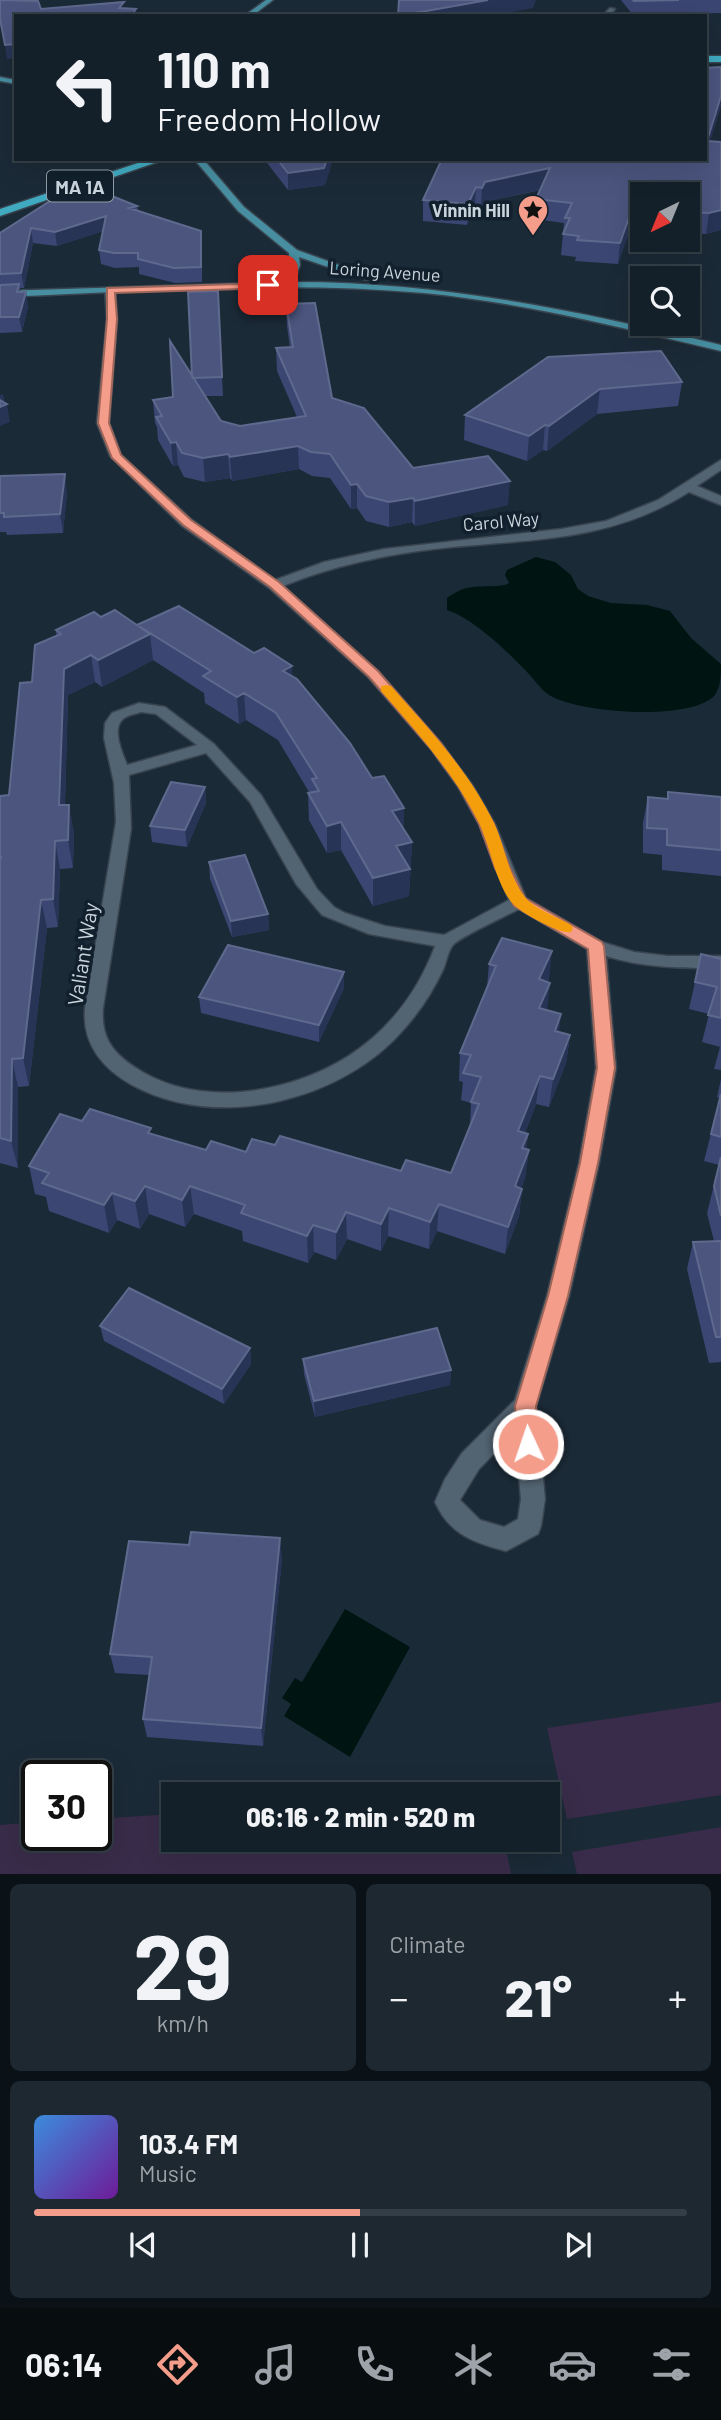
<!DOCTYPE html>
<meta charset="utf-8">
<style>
:root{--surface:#142029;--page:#1d2831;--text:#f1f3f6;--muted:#9da3a8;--line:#333e46;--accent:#f49d8b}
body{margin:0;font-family:Barlow,sans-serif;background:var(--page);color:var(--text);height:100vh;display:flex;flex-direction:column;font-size:26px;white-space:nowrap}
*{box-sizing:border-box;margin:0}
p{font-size:23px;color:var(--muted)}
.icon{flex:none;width:38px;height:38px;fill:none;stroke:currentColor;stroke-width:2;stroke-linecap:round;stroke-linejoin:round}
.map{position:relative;height:1874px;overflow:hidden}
.details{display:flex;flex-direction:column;gap:10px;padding:10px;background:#0b1217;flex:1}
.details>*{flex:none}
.top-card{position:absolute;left:14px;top:14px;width:693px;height:147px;border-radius:0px;box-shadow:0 7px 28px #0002,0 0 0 2px var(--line);background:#142029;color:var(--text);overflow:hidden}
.needle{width:46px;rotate:223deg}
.controls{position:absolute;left:630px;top:182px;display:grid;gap:14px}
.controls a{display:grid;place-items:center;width:70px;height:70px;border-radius:0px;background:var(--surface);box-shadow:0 7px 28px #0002,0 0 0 2px var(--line);font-size:35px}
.speed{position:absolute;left:21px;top:1760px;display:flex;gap:14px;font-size:35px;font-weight:700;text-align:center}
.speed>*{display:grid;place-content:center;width:91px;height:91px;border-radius:50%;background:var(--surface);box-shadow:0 7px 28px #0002,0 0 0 2px var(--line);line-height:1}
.speed .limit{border:4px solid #111;border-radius:10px;background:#fff;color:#111}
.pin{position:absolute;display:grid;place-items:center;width:60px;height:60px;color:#fff;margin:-30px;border-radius:14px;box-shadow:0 4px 10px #0006}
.me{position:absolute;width:77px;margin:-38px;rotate:357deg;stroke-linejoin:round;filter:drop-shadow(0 0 5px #0008)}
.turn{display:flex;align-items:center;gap:24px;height:147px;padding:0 28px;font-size:32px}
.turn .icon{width:91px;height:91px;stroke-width:2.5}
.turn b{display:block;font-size:49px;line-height:60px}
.big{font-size:52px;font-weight:800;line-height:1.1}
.details .widget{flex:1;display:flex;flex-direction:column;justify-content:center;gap:10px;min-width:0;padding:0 24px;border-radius:10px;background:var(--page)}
.details .dial{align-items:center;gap:0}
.dial b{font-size:91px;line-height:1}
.song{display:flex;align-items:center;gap:21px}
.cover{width:84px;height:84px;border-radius:10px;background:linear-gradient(135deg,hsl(210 70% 55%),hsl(280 70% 35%))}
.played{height:7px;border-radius:4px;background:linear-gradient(90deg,var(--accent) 50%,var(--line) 50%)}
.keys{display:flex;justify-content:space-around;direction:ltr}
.heat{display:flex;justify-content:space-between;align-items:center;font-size:38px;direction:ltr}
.details .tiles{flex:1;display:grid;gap:10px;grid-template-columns:1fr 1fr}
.widget:last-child{grid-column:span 2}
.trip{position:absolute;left:161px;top:1782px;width:399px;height:70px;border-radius:0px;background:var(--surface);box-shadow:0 7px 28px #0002,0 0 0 2px var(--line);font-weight:800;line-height:70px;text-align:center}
.tab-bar{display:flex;height:112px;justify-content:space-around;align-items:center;background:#080d10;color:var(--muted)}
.tab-bar .icon{width:49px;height:49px}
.tab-bar .selected{color:var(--accent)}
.tab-bar b{font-size:32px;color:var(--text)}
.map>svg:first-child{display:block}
.green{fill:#392c4a}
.water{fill:#001512}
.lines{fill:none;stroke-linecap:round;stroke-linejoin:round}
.minor-casing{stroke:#38444f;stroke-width:3}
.major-casing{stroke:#38444f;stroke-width:3}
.highway-casing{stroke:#38444f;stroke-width:3}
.minor{fill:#526371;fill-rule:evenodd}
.major{fill:#478ea0;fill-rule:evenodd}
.highway{fill:#40aac0;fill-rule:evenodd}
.wall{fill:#3c4673}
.shaded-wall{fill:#283456}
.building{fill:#4b557e;stroke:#5f698d;stroke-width:2}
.route{fill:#f49d8b;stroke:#9f665a;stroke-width:2}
.slow{fill:#f59e0b}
.labels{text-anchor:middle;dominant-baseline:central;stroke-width:7;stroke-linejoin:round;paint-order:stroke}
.far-poi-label{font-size:18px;font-weight:bold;fill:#cad4dc;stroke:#11202c;text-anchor:end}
.far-street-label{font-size:18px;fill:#cad4dc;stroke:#11202c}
.shield{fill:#11202c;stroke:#929ea7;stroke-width:2}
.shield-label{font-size:19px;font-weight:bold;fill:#cad4dc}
.street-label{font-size:21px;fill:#cad4dc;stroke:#11202c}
</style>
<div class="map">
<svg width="721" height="1874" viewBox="0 0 721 1874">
<rect width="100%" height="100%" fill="#1b2a37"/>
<path class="green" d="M721,1702V1795L567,1819L547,1728Z
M173,1814V1839H504L511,1874H0V1825L37,1822V1836H96V1819Z
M721,1827V1874H577L572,1852Z"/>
<path class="water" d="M536,557L555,562L571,575L578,589L588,596L611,603L647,605L670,611L691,638L721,664C721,675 721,686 715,695C692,722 577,713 549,695C541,690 534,679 527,672C507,651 474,619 447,610V598C471,581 480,589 505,585L509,583L505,575L507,570Z
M345,1609L410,1647L350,1757L284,1716L291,1704L282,1698L295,1678L302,1682Z"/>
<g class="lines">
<g class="minor-casing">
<path id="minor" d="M610,8L615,9L609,16H602Z
M110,287L115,290L117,319L109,423L121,455L192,520L275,580L324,562L384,549L561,529L606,521L658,500L721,460V470L697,486L721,496V505L689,492C610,542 532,539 443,548C388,554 335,565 283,586L378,671L441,743L473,786L495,824L526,898L602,942L634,952L668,956H721V968C681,968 644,968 606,956L616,1068L599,1163L569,1296L536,1406L545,1499L541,1526L538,1534L506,1551C474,1543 449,1534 435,1502L445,1479L462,1453L515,1400L547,1296L579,1163L596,1068L587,949L519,909C506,916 460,937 453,945C448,951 446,963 443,970C433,991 420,1011 405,1028C343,1101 218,1132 132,1085C102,1068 82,1044 85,1008L116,822L114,783L104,738L105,723L112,713L139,703L165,707L214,744L261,795L317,889L334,907L345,913L385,926L444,935L509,900L479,824L458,787L431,749L368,677L269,588L182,526L110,456L97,423L107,319L105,290ZM141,712L156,714L197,745L127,765C123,754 111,729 123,719C127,715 136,714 141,712ZM206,753L250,802L296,884L322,915L369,934L435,946C418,992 388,1031 347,1057C286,1095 195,1109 133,1066C111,1051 101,1036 103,1008L131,829L129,775ZM515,1432L521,1499L518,1519L504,1527L480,1520L460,1500L479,1469Z"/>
</g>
<g class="major-casing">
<path id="major" d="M266,0H273L252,16H244Z
M0,77L16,80V84L0,81Z
M194,159H203L244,207L297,250L375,278L366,280L299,257L300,265L294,282C442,282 578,311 721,345V351C623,328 525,303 424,293C283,280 141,292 0,297V291L284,282L290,265L289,253L238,211Z"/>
</g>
<g class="highway-casing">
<path id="highway" d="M705,56H721V62H705Z
M150,159H166L0,216V209Z"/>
</g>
<use href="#minor" class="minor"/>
<use href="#major" class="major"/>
<use href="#highway" class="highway"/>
</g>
<path class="wall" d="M621,0H721V13L633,15Z
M721,67V106L710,141L721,142V230L706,234L688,233V194H642V230L630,229L618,264L575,261L576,257L561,255L564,223L535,219L536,199L541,190L484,202L481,208L475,207L467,225L423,221V200Z
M264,159H333L325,185L288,190Z
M137,206L138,211L202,245V282L175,283L139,274V267L115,268L101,264L99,250L103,231L57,246L33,243L24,288H20V292L28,306L22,332L0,333V233Z
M218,291L223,396H205L221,421L240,426L297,417L277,371L276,348H290L287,326L286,304L332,398L413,468L508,505L415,526L412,522L389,527L366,521L357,508L351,509L330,478L312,476L299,469L232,481L230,478L205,482L184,477L178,465L173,466L158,440L157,427L155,423L153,400L173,397L192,376Z
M548,357L682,382L678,406L597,414L547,451L543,450L527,461L464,440L465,415Z
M0,476L67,492L63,533L7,535L6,532H0Z
M101,617L254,653L293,676L372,778L404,808V830L412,842L409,896L373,906L341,850L327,853L309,820L308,793L309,792L278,740L246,720L239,724L205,703L204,693L153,660L102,687L95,682L68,695L65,805L74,832L73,868L60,869L58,927L47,928L29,1086L18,1087V1168L0,1163V797L9,795L32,682L56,636V630Z
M205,787L206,803L187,847L152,842L150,826Z
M668,792L721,797V876L662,870V855L643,853V823L648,797L667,799Z
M209,862L268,914L269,930L232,937L210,879Z
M721,959V1070L714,1069L720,1047L702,1042L709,1014L689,1009L695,982Z
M489,964L549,979L548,982L547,1010L559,1032L570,1035L566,1063L549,1107L536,1104L525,1133L528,1134L526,1149L529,1150L525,1178L521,1189H522L519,1216L505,1254L437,1231L429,1249L388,1236L381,1251L347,1239L336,1260L314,1252L308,1263L243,1241L242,1231L194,1214L185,1227L149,1214L140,1229L117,1220L109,1233L49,1211L46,1197L35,1194L29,1166L82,1121L152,1134L206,1150L246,1152L275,1145L401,1171L451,1173L470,1126L471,1103L461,1100L463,1082L459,1081L460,1053L487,987Z
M344,972V988L319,1042L201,1013L199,997Z
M721,1079V1362L709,1363L687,1269L693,1242L714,1241L707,1213L719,1165L704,1161L720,1098L717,1097Z
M100,1326L250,1348L251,1364L224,1404L104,1341Z
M303,1359L451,1370L450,1385L315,1417L304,1374Z
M282,1558L263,1746L147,1737L143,1719L149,1675L115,1673L110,1654Z"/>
<path class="shaded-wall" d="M488,0H536L533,8L491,16H403Z
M16,44V58L7,59L5,45Z
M721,96V106L705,157L707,141Z
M327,159H333L325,185L288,190V173Z
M550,168L549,188L484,202L481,208L482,188L485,182Z
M476,187L475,207L467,225L468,204Z
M632,209L630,229L618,264L620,243Z
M721,210V230L706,234L709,213Z
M106,216L107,230L57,246L55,232Z
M31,228L33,243L24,288L21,273Z
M26,292L28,306L22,332L19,317Z
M600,389L597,414L547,451L549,426Z
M3,394L5,405L7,404L10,422L0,426V395Z
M545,425L543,450L527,461L529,436Z
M176,442L178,465L173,466L171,443Z
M298,446L299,469L232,481L230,457Z
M228,454L230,478L205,482L203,458Z
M65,474L67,492L63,533L60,514Z
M510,481L508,505L415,526V501Z
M357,484V508L351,509V485Z
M413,498L412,522L389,527V502Z
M150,634L153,660L102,687L98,660Z
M91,655L95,682L68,695L64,833L59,805L64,669Z
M292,666L293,693L283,671Z
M244,693L246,720L239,724L237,697Z
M205,787L206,803L187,847L185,830Z
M69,805L74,832L73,868L68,840Z
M404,808V836L392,811Z
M341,822V850L327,853V826Z
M55,841L60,869L58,927L53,899Z
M412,842L409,896L373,906V878L396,846Z
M41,900L47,928L29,1086L23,1058Z
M268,914L269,930L232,937L231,921Z
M552,951L549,979L536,1007L539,979Z
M344,972V988L319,1042V1025Z
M550,983L547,1011L539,1008Z
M561,1014L558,1042L555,1031Z
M570,1035L566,1063L549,1107L553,1079Z
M12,1059L18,1087V1168L11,1141Z
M540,1076L536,1104L515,1159L518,1131Z
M528,1134L525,1160L529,1150L525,1178L512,1214L515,1186L522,1148Z
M145,1186L149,1214L140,1229L135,1201Z
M190,1186L194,1214L185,1227L182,1200Z
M522,1189L519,1216L505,1254L508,1227Z
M112,1193L117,1220L109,1233L104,1205Z
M439,1204L437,1231L429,1249L430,1222Z
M389,1208L388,1236L381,1251V1224Z
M346,1212L347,1239L336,1260V1232Z
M313,1225L314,1252L308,1263L307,1236Z
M250,1348L251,1364L224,1404L222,1389Z
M451,1370L450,1385L315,1417L314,1401Z
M280,1538L282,1558L263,1746L261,1728Z"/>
<path class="building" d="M0,0L38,1L41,9L124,2L119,8L136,9L131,16H16V44L5,45L0,19Z
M399,0H488L398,16Z
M633,0H679L634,1Z
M721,67V96L707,141L721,142V210L709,213L688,212V194H642V209H632L620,243L577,240L579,236L563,234L570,218H565L572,203L536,199L550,168L485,182L482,188L476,187L468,204L423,200L442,159H705V68Z
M277,159H327L324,168L288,173Z
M87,186L137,206L129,208L201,231V267L174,268L138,259V253H114L99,250L106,216L55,232L31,228L21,273L0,274V233L58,196Z
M19,284L17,292H26L19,317H0V285Z
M218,291L222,377L193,378L192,376L188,292Z
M315,303L332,398L364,408L413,468L488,456L510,481L415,501L413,498L389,502L366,496L357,484L351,485L330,454L311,452L298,446L230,457L228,454L203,458L182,453L176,442L171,443L156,417L162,416L153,400L173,397L170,341L221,421L240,426L306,416L276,348L293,347L286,304Z
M661,351L682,382L600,389L549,426L545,425L529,436L465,415L548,357Z
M0,400L7,404L0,407Z
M65,474L60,514L4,517V513H0V476Z
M179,606L254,653L264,648L292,666L283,671L297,679L350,743L372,778L384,776L404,808L392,811L412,842L396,846L410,869L373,878L341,822L327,826L308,793L319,791L312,779L317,778L276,713L244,693L237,697L203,676L211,671L137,625Z
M115,610L150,634L98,660L91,655L64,669L59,805H69L68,840L55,841L53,899L41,900L23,1058L12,1059L11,1141L0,1138V861L1,857H0V796L9,795L20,683L32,682L35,645L61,634L56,630L94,612L101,617Z
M171,782L205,787L185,830L150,826Z
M668,792L721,797V850L667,845V829L647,828L648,797L668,799Z
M245,855L268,914L231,921L209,862Z
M502,938L552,951L539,979L550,983L539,1008L561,1014L555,1031L570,1035L553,1079L540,1076L518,1131L528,1134L522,1148L529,1150L515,1186L522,1189L508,1227L439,1204L430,1222L389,1208L381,1224L346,1212L336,1232L313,1225L307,1236L241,1213L245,1205L190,1186L182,1200L145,1186L135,1201L112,1193L104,1205L42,1183L49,1173L29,1166L60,1114L82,1121L90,1109L151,1128L148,1133L206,1150L211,1141L246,1152L252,1139L275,1145L280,1136L401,1171L406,1160L451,1173L479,1104L471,1102L481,1077L463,1073L471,1055L460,1053L496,966L489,964Z
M228,945L344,972L319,1025L199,997Z
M701,954L721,959V1018L708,1015L717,987L695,982Z
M721,1094V1137L711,1134Z
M721,1157V1216L714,1186Z
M721,1241V1337H716L693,1242Z
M129,1288L250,1348L222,1389L100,1326Z
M437,1328L451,1370L314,1401L303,1359Z
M191,1532L280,1538L261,1728L143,1719L152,1657L110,1654L129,1541L189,1545Z"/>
<path class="route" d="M271,283V287L268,288L115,293L117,319L109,423L121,455L191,520L279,582L378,671L441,743L472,786L494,824L510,868L525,898L602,942L604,946L615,1068L598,1163L568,1296L536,1406L538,1444L535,1451L528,1453L520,1451L517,1444L515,1406L548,1296L580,1163L597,1068L588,949L514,906L495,868L479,824L459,787L431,749L369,677L270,587L183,525L112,458L98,423L107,319V288Z"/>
<path class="slow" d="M386,685L391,686C428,728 469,771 494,823C505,846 508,876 525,897C534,909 558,917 571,925L573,928L571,932C561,935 522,913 514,905C496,887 490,843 478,821C453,772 417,732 381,691V686Z"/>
<defs>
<g id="sight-pin" transform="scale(1.575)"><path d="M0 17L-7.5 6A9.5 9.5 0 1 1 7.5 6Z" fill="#f49d8b" stroke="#11202c"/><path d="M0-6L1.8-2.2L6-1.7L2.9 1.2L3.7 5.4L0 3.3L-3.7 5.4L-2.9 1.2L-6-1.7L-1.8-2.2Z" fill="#111"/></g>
</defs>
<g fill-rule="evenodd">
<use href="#sight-pin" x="533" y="210"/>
</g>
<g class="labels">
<g class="far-poi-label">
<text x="510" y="210">Vinnin Hill</text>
</g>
<g class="far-street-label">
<text transform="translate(385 271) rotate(4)">Loring Avenue</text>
<text transform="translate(501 521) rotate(-5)">Carol Way</text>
</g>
<rect class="shield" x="47" y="170.5" width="66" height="31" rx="5"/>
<g class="shield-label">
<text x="80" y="186">MA 1A</text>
</g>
<g class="street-label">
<text transform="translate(82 954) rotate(-81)">Valiant Way</text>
</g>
</g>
</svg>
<div class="controls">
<a><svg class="needle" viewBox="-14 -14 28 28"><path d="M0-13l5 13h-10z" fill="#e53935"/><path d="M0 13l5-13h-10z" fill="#9da3a8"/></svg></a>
<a><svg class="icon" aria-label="search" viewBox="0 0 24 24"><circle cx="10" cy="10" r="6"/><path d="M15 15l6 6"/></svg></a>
</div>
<div class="speed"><div class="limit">30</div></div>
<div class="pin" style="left:268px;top:285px;background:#d93025"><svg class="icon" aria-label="arrive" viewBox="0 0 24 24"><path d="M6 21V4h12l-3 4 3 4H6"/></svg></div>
<svg class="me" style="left:528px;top:1444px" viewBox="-20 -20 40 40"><circle r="17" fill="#f49d8b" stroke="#fff" stroke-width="3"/><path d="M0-11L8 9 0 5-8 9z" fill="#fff"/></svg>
<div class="trip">06:16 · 2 min · 520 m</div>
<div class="top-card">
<div class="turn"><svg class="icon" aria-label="left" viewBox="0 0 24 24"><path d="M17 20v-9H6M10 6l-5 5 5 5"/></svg><div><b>110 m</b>Freedom Hollow</div></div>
</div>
</div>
<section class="details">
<div class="tiles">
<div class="widget dial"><b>29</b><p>km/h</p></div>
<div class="widget"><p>Climate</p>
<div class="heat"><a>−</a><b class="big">21°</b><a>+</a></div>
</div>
<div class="widget">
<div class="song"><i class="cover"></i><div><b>103.4 FM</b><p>Music</p></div></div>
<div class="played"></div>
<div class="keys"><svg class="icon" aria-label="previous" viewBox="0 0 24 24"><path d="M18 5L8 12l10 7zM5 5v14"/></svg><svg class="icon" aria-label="pause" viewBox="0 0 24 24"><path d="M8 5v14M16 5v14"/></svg><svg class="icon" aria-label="next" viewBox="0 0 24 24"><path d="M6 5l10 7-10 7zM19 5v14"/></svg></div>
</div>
</div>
</section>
<nav class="tab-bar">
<b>06:14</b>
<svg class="icon selected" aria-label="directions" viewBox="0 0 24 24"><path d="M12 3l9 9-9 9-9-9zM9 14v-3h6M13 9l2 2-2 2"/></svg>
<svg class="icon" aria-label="music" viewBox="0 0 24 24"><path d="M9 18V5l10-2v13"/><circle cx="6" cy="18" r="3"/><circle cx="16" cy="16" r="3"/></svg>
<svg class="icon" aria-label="phone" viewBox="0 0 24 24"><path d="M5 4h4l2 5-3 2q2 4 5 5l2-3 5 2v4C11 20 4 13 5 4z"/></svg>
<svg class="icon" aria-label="climate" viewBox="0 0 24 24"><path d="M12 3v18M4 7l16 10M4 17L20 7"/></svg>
<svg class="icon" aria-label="car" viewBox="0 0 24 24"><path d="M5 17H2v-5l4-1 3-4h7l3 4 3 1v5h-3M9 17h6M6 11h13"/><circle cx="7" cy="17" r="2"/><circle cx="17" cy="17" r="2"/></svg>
<svg class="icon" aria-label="filters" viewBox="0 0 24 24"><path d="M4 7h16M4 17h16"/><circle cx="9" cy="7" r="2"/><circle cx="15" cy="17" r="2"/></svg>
</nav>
